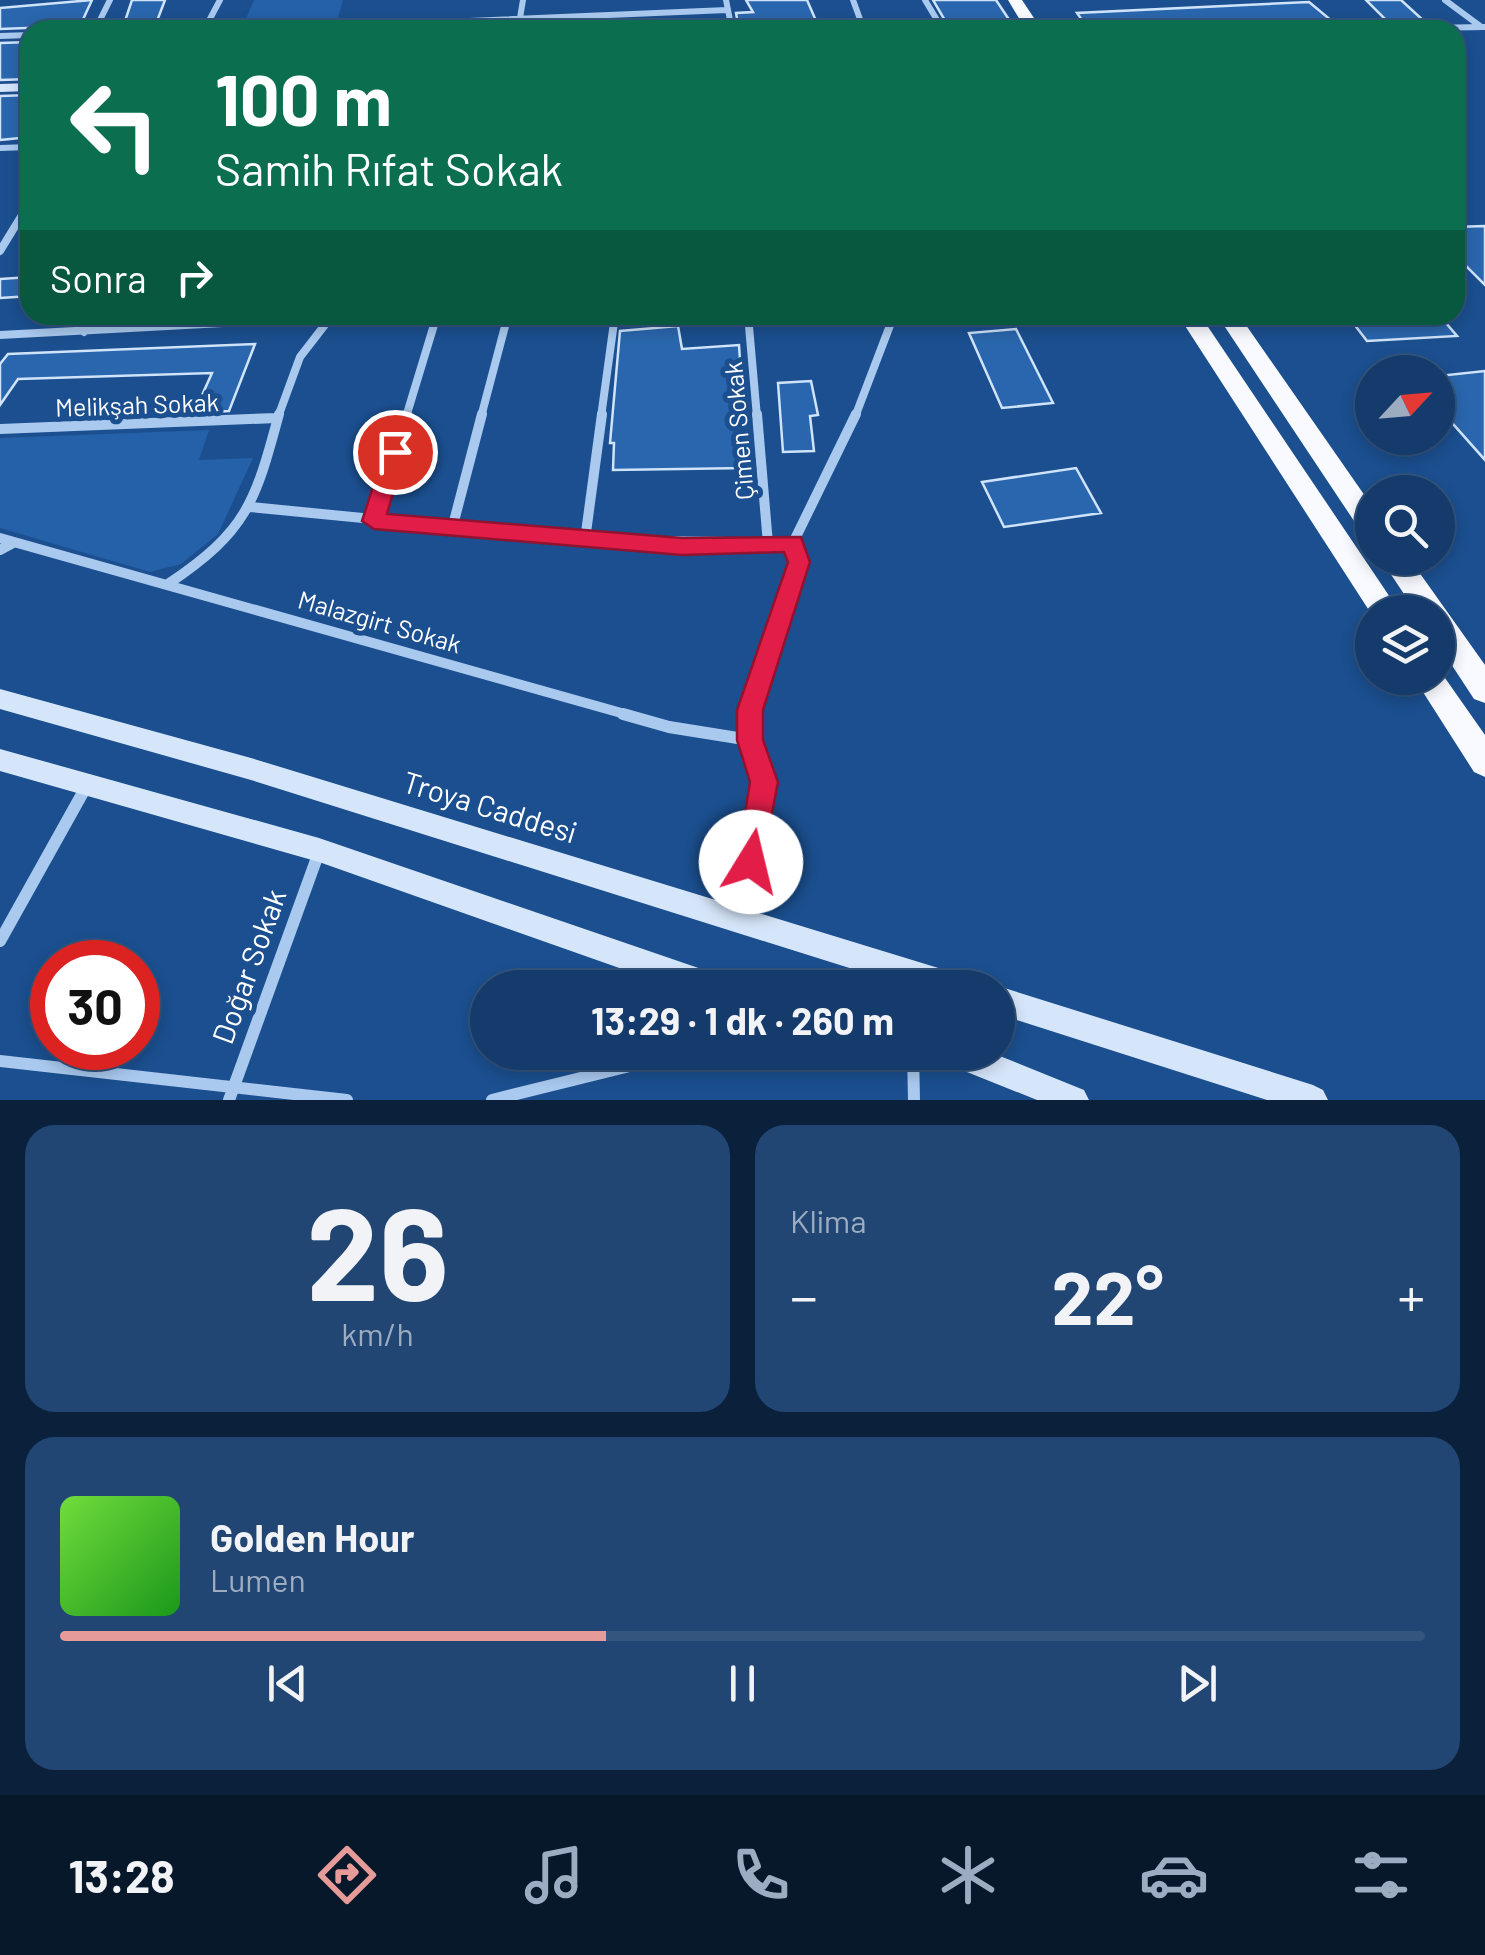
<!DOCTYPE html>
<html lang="tr">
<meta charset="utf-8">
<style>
:root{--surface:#143b6b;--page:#214673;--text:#f1f3f6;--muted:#9dadc1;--line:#33557e;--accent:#e69b98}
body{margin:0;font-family:Barlow,sans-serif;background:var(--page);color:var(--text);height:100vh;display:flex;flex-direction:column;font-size:38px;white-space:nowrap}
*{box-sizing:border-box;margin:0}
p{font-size:32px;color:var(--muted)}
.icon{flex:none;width:55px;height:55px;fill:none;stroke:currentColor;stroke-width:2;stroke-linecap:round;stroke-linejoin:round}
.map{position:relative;height:1100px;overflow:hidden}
.details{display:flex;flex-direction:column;gap:25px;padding:25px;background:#0b203b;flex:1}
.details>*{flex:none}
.guide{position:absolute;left:20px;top:20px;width:1445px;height:305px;border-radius:30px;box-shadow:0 5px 15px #0003,0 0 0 2px var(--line);background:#0b6e4f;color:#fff;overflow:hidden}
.needle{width:65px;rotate:64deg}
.buttons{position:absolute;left:1355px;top:355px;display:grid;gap:20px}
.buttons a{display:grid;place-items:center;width:100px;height:100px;border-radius:50%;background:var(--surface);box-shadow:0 5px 15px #0003,0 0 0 2px var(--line);font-size:50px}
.speed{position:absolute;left:30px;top:940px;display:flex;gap:20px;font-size:50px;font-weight:700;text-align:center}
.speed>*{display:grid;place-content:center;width:130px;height:130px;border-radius:50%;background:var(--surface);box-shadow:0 5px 15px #0003,0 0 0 2px var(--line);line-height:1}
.speed .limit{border:15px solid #d22;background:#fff;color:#111}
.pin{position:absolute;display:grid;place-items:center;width:85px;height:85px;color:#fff;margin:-42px;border:5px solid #fff;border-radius:50%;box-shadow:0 2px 10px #0007}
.me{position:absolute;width:110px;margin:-55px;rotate:9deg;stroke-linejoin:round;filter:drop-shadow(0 0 8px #0008)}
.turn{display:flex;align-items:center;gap:35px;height:210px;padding:0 30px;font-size:45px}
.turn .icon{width:130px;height:130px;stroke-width:2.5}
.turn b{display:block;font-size:70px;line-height:85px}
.then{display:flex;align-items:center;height:95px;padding:0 30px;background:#0003;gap:20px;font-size:38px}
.big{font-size:75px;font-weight:700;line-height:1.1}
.details .card{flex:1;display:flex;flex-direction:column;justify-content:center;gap:15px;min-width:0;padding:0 35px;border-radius:30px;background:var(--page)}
.details .dial{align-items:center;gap:0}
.dial b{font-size:130px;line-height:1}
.song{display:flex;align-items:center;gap:30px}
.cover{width:120px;height:120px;border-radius:15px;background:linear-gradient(135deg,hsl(100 70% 55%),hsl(120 70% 35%))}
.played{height:10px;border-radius:5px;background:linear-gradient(90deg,var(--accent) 40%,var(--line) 40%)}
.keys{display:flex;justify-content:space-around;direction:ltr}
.heat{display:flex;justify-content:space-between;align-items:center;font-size:55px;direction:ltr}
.details .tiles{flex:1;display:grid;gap:25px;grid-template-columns:1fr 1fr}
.card:last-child{grid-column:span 2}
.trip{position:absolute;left:470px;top:970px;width:545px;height:100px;border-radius:50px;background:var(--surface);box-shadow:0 5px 15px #0003,0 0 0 2px var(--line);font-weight:700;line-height:100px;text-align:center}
.dock{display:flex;height:160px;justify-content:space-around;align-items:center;background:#08182b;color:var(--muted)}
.dock .icon{width:70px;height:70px}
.dock .current{color:var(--accent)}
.dock b{font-size:45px;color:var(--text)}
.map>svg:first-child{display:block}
.green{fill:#2461a8}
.building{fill:#2a66ad;stroke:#cfe3fa;stroke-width:2.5}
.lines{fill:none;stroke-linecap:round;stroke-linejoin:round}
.minor-far3{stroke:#a9c9ee;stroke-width:6}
.minor-far2{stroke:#a9c9ee;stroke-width:8}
.minor-far1{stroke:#a9c9ee;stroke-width:10}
.minor{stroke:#a9c9ee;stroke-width:12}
.secondary{fill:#d6e6fa;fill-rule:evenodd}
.trunk{fill:#f8faff;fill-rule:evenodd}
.route{fill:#e11d48;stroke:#92132f;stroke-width:2.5}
.labels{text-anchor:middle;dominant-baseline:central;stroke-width:10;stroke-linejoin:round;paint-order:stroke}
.street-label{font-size:25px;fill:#fff;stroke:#1b4f8f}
.near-street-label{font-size:30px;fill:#fff;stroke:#1b4f8f}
</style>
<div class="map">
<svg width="1485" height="1100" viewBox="0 0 1485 1100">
<rect width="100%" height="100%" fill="#1b4f8f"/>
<path class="green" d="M254,0H343L338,18L243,26Z
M209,430L199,460L253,458L218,534L181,564L150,572L0,528V438Z"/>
<path class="building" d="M92,0L80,26L0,29V8Z
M132,0H165L157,21L124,24Z
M746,0H807L820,30H739L736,13L753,12Z
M933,0H996L1016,30L950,29Z
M1366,0H1401L1424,21H1387Z
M1309,2L1332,21L1089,30L1077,13Z
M30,42V79L0,80V43Z
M30,95V137L0,140V96Z
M1485,226V285L1455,255V227Z
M30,277V296L0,298V279Z
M1347,315H1439L1457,336L1367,341Z
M678,326L682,349L739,345L747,468L613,470L614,443H610L620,331Z
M1016,329L1053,403L1002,408L969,333Z
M255,344L229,411L194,413L212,373L18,379L0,405V364L8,354Z
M1485,371V460L1438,407V376Z
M811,381L818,415L810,416L814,451L783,452L778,383Z
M1076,468L1101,513L1004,527L982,482Z"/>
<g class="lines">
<path class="minor-far3" d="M726,0L732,30
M853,0L864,30
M925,0L943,30
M1445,0L1480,26
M95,30L110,0
M204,30L220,0
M259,30L727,10
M518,30L523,0
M1309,30L1485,27
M0,36L30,35
M0,148L30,147"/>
<path class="minor-far2" d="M0,251L30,202
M748,315L757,417
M84,332L92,315
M0,335L372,315
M278,417L300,357L331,317
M406,417L437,315
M481,417L508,315
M601,417L615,315
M855,417L894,315"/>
<path class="minor-far1" d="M757,414L768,544
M0,429L276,418
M250,507L589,540L793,543
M374,521L407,414
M452,529L482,414
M0,538L632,716
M585,540L602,414
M0,550L13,543
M168,584C247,531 255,503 279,414
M750,716L799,562L793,543L856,414"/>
<path class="minor" d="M623,714L669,727L750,740
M742,919L764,782L750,740V714
M0,941L86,787
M913,1052L914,1100
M0,1061L347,1100
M229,1100L319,852
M492,1100L662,1058L664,1052"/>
<path class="secondary" d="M30,83V91L0,92V84Z
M0,689L251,758L958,974L968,978L971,988H913L251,780L0,709Z
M0,749L319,838L716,974L726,978L729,988H676L319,862L0,771Z
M998,986L1313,1085L1323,1090L1328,1100H1267L998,1014V988H995Z
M938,1052H990L1084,1090L1089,1100H1037L942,1062Z"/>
<path class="trunk" d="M1008,0H1022L1042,30H1026Z
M1178,315H1200L1400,612L1372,615Z
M1217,315H1239L1372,506V536L1362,533Z
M1380,558H1409L1485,665V703L1474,699L1438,644V612H1416Z
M1438,668L1485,735V777L1474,772L1414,678H1438Z"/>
</g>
<path class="route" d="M395,445L405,452L387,514L682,538L801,537L810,562L763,710V740L778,782L761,871L751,875L741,871L737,862L750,782L737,740V710L788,562L784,552L682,555L374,529L362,521L384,452Z"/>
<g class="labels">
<g class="street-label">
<text transform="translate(137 404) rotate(-2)">Melikşah Sokak</text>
<text transform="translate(738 431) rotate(-95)">Çimen Sokak</text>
<text transform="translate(380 621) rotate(16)">Malazgirt Sokak</text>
</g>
<g class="near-street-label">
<text transform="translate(490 806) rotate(17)">Troya Caddesi</text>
<text transform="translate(248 966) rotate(-70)">Doğar Sokak</text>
</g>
</g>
</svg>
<div class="buttons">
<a><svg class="needle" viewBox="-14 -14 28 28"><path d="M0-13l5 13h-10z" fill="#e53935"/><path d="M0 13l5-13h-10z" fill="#9dadc1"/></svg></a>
<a><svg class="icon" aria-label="search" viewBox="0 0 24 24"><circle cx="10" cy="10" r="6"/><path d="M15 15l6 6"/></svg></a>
<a><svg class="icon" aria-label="layers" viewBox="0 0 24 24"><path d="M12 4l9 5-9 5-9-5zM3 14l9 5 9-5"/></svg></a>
</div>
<div class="speed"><div class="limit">30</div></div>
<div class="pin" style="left:395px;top:452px;background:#d93025"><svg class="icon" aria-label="arrive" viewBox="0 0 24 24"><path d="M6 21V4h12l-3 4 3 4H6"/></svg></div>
<svg class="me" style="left:751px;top:862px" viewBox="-20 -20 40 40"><circle r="19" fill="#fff"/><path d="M0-13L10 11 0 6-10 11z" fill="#e11d48"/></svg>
<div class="trip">13:29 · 1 dk · 260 m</div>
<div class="guide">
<div class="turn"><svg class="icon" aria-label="left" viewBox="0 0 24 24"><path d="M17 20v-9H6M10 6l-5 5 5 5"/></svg><div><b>100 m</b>Samih Rıfat Sokak</div></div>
<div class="then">Sonra<svg class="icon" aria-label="right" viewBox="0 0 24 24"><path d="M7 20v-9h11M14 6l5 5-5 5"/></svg></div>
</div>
</div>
<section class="details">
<div class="tiles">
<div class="card dial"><b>26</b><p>km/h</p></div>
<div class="card"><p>Klima</p>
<div class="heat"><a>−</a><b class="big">22°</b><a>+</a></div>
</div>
<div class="card">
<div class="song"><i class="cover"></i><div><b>Golden Hour</b><p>Lumen</p></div></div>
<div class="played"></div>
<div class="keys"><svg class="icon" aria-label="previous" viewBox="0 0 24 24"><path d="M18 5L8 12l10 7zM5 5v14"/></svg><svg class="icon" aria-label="pause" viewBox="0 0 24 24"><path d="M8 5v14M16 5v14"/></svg><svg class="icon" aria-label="next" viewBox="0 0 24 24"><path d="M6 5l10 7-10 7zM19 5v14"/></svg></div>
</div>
</div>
</section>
<nav class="dock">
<b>13:28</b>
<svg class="icon current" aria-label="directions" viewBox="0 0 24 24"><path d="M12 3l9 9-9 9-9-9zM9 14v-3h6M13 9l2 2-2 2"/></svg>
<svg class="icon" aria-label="music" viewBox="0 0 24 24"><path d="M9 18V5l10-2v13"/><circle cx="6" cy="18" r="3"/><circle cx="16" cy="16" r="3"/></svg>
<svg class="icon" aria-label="phone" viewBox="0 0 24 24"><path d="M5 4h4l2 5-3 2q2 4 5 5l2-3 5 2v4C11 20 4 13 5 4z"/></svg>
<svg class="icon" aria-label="climate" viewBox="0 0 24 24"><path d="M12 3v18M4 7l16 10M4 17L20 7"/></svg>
<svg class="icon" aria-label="car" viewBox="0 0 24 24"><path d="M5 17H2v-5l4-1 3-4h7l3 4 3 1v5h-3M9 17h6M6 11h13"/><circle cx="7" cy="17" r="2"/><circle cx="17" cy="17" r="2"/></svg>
<svg class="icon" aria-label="filters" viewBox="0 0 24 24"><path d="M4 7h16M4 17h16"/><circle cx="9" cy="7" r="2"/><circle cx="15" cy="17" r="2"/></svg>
</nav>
